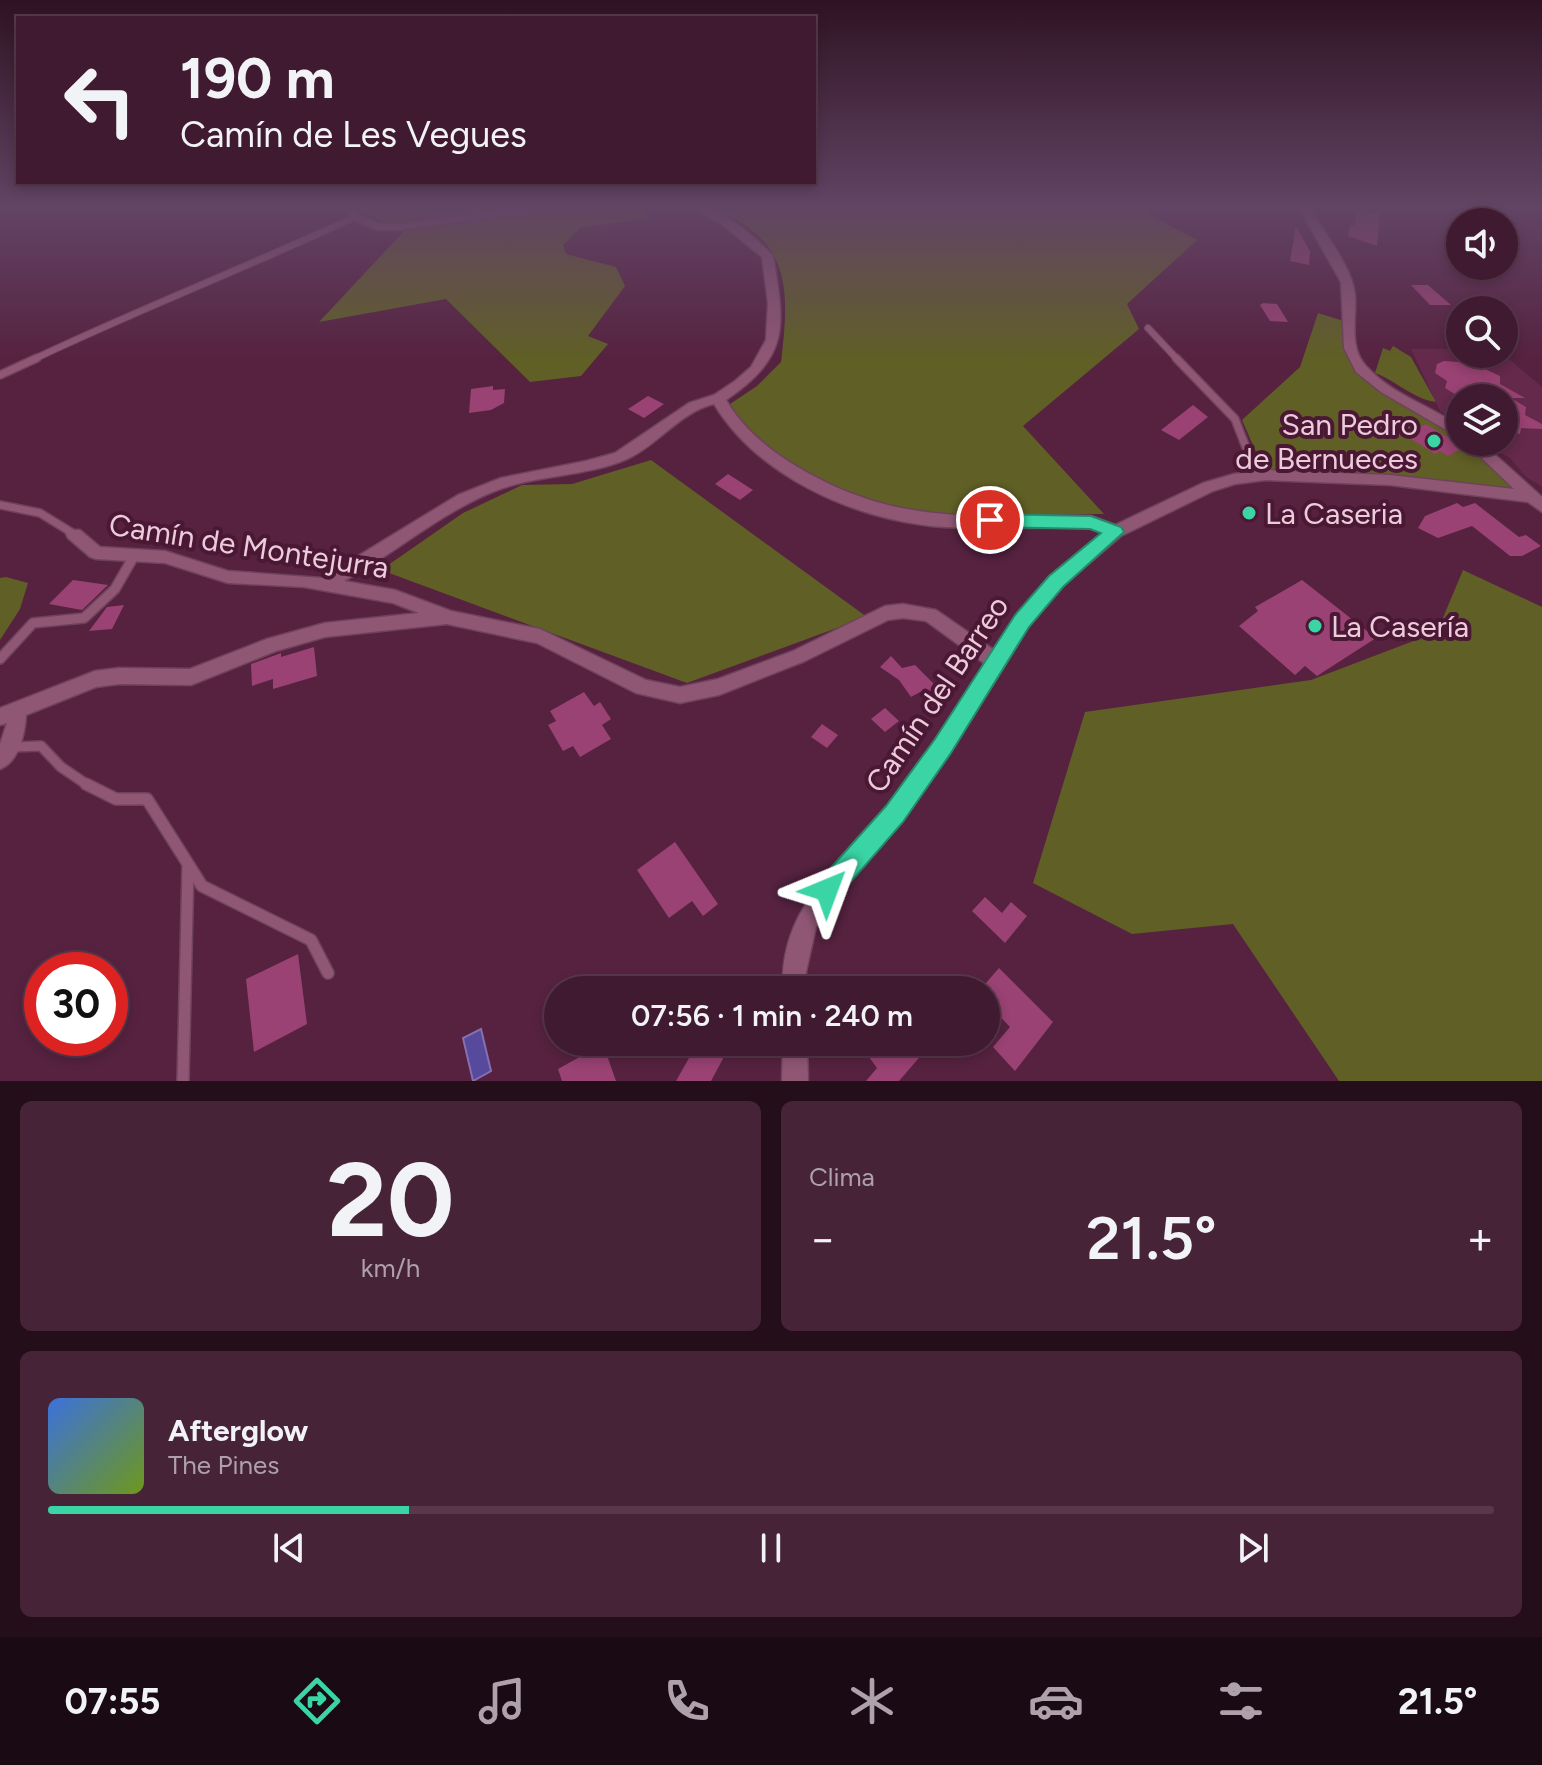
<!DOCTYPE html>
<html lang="es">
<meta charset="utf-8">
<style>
:root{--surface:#401a30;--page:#472338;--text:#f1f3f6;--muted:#aea1ab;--line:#59384c;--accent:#3ad4a5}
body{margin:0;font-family:Figtree,sans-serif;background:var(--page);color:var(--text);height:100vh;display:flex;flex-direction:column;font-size:30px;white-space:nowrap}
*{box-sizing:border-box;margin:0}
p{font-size:26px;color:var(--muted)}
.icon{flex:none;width:44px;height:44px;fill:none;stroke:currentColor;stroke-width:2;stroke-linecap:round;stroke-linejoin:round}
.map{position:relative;height:1081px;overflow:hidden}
.side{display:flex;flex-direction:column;gap:20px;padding:20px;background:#230e1a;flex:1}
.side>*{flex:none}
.top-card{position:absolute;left:16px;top:16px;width:800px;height:168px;border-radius:0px;box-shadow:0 4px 12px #0003,0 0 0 2px var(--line);background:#401a30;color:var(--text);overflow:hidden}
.controls{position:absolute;left:1446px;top:208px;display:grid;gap:16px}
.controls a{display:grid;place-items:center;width:72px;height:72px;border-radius:50%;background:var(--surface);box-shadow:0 4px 12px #0003,0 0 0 2px var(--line);font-size:40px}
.speed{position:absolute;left:24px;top:952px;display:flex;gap:16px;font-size:40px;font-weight:700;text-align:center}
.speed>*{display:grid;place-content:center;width:104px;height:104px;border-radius:50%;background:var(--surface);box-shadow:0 4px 12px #0003,0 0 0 2px var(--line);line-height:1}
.speed .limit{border:12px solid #d22;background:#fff;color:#111}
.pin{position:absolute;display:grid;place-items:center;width:68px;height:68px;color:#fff;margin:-34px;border:4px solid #fff;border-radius:50%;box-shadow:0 2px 8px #0007}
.me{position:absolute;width:88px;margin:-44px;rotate:44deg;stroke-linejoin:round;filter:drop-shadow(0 0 6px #0008)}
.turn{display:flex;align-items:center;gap:28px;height:168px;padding:0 32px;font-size:36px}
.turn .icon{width:104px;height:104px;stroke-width:2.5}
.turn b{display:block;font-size:56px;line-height:68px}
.big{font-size:60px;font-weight:600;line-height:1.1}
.side .card{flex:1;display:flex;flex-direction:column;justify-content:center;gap:12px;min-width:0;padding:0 28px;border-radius:12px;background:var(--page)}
.side .dial{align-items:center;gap:0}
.dial b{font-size:104px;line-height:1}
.song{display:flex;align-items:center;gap:24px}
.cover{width:96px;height:96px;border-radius:12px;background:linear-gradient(135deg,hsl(220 70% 55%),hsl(80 70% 35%))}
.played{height:8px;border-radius:4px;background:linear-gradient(90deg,var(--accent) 25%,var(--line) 25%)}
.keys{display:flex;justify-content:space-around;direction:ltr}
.heat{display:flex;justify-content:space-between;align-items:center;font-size:44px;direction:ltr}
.side .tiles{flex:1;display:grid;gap:20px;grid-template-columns:1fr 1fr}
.card:last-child{grid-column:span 2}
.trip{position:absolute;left:544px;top:976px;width:456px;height:80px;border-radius:40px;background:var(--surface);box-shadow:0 4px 12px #0003,0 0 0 2px var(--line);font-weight:600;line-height:80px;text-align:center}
.menu{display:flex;height:128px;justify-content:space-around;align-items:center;background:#1a0a13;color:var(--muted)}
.menu .icon{width:56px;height:56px}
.menu .on{color:var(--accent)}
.menu b{font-size:36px;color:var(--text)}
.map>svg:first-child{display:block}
.built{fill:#64294b}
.green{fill:#605f26}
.water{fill:#57499c;stroke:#8470af;stroke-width:2}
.building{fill:#994273}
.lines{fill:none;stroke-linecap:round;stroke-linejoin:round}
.lane-far3-casing{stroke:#6f425c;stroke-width:8}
.lane-far2-casing{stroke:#6f425c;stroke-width:10}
.lane-far1-casing{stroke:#6f425c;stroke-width:12}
.lane-casing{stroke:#6f425c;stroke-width:14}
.street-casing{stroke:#6f425c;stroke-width:3}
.lane-far3{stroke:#905775;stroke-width:6}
.lane-far2{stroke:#905775;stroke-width:7}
.lane-far1{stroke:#905775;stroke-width:9}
.lane{stroke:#905775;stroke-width:11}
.street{fill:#905775;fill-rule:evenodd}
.route{fill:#3ad4a5;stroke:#268a6b;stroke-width:2}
.poi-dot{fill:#3ad4a5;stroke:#4a1835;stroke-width:3}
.labels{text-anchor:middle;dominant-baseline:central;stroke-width:8;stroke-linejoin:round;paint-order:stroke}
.poi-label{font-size:30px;fill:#eccbda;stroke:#4a1835;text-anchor:start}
.street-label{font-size:30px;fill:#eccbda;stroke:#4a1835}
</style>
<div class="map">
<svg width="1542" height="1081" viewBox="0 0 1542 1081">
<rect width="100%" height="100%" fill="#562240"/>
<path class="built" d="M1460,331V354H1503L1542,387V487L1525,476L1510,458L1481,442H1504V398H1460V426L1440,411L1411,349H1448Z"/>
<path class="green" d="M360,208H510L397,223L381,221Z
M712,208H1160L1146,213L1197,240L1127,304L1139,329L1023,426L1104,514C1046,513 977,519 921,512C866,506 752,457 730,404L757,386L781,362C790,288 791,239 712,208Z
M642,209L647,218L580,228L563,245L566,254L616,267L625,286L588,336L608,344L581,376L530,382L446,299L319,322L405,230L530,212Z
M1318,313L1347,322L1353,356L1366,372L1460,433V442H1472L1533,497L1390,480L1266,475L1242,420L1300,367Z
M1393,346L1411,357L1436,402C1413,399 1397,381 1375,373L1383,348L1390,351Z
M651,460L867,617L687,683L381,570L463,513L522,485L572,484Z
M1463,570L1542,607V1081H1339L1233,924L1132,934L1033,883L1085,712L1311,680L1437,632Z
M6,577L28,583L20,609L0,640V578Z"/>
<path class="water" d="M481,1029L491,1071L473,1081L463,1038Z"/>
<path class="building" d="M1357,209L1380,214L1377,246L1348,236L1350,226L1355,225Z
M1296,226L1310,251L1309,265L1290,261Z
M1411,285H1428L1451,305H1430Z
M1263,303L1277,304L1288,322L1270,321L1260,305Z
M1444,361L1472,363L1500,376V384L1525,398H1511L1526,407L1525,415L1542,424V429L1521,428L1520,434L1504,430V398H1461L1445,388L1447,381L1435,373L1437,364Z
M493,386V390L505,389L504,403L491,410L469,413L471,389Z
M648,396L664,404L644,418L628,409Z
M1193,405L1208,417L1179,440L1161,430Z
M1426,424L1464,447L1448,456L1440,451L1435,454L1405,435Z
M728,474L753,490L740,500L715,484Z
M1457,503L1463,507L1475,503L1519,537L1526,535L1541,546L1522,556H1510L1472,526L1438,538L1418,528L1425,516Z
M73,580L108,585L82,610L49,604Z
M1302,580L1376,638L1317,676L1305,666L1295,675L1239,626L1258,611L1255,607Z
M124,605L112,629L89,631L107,607Z
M314,647L317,676L273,689V679L252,686L251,664L281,653V657Z
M891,656L902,668L915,665L943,693L930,700L922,691L911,697L899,680L880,667Z
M584,692L594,706L600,702L611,719L602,725L611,739L580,757L573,746L563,751L548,725L556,721L550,711Z
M885,708L899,721L885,732L871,719Z
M822,724L838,735L827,748L811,737Z
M675,842L718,904L703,916L692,901L669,918L637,870Z
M985,897L1002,913L1011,902L1027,916L1005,943L972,911Z
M298,954L307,1024L254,1052L246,979Z
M999,968L1053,1022L1015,1071L993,1047L1010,1027L986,1002V983Z
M698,1042H732L711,1081H676Z
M858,1042H918L925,1051L899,1081H866L877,1068Z
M603,1044L616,1081H562L558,1069Z"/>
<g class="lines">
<g class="lane-far3-casing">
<path id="lane-far3" d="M1148,328L1178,360
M32,360C139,309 248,267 355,217"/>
</g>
<g class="lane-far2-casing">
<path id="lane-far2" d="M1176,358L1235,419L1257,476
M0,375L37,358
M0,505L40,513L74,534"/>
</g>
<g class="lane-far1-casing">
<path id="lane-far1" d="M0,659L33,623L84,618L115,589L134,556
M12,747L41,746L61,767L89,786"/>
</g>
<g class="lane-casing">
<path id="lane" d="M86,784L116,799H147L202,886L311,940L328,973
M183,1081L188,867"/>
</g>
<g class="street-casing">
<path id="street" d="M344,208H354L359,215L380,224H400L517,208H598L593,211L529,212L400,230H378L351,219Z
M693,208C721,206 754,236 773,256C785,327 790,356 726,400C744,430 770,451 801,469C902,528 981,514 1091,516L1115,525L1203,483L1234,474L1266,470L1390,475L1514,489L1465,442H1481L1542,497V512L1528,502L1390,485L1266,480L1235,484L1213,491L1121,536L1062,586L1028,626L950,752L902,821L835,898L816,927L806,972L807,990H783C779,905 842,865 889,805C924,760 954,712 985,664L926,621L903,618L888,620L805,661L719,695L680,703L636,693L537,643L447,624L325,637L276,651L191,685L119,684L96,687L26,715C25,734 19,762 0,769V744L7,723L0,725V708L95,671L119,668L190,669L267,639L325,623L419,613L393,603L304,587L228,583L165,563L96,559L90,557L68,538L66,534L68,530H80L100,547L165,551L228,571L322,578L458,495L501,478L586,461L615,453L689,403L714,395L735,381L751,367L766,340L768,303L762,257L723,225ZM714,404C757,475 850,517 931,526C983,531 1037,526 1089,528L1103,533L1050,576L1016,616L994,650L936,610L903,604L885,606L793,651L718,679L680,687L646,680L540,629L451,611L395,590L344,581C394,554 438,515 490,493C534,474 583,478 627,459C658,445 680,412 714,404Z
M1299,208H1309C1323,230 1353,269 1355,295C1357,319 1348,346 1366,366C1391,394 1430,406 1460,426V438L1381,392L1356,372L1344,348L1341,282Z
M783,1042H807L808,1081H782Z"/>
</g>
<use href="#lane-far3" class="lane-far3"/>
<use href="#lane-far2" class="lane-far2"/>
<use href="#lane-far1" class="lane-far1"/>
<use href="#lane" class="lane"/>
<use href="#street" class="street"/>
</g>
<linearGradient id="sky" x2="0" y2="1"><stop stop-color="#2f1323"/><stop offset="0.58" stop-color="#624464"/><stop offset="1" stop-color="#624464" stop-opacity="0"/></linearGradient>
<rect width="1542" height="359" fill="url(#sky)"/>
<path class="route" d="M990,514L1091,516L1121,527L1124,532L1063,587L1029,627L951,753L903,822L836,899L827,903L819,899L815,890L819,881L886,806L935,739L1015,615L1049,576L1101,533L1090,529L990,527L981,520Z"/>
<g class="poi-dot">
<circle cx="1434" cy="441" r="8"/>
<circle cx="1249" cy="513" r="8"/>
<circle cx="1315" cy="626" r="8"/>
</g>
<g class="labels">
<g class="poi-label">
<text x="1418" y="424" text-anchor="end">San Pedro<tspan x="1418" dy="34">de Bernueces</tspan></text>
<text x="1265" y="513">La Caseria</text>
<text x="1331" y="626">La Casería</text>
</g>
<g class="street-label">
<text transform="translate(249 546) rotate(9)">Camín de Montejurra</text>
<text transform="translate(937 694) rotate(-56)">Camín del Barreo</text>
</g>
</g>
</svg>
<div class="controls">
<a><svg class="icon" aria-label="sound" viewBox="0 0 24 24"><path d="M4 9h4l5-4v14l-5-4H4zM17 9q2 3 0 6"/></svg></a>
<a><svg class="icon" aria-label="search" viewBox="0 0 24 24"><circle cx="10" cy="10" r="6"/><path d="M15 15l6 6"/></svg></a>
<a><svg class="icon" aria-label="layers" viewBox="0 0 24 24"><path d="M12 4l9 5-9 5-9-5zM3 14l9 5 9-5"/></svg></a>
</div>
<div class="speed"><div class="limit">30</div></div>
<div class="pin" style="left:990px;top:520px;background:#d93025"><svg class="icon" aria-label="arrive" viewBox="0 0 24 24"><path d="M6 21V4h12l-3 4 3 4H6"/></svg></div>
<svg class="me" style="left:827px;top:890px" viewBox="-20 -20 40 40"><path d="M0-17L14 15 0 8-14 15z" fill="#3ad4a5" stroke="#fff" stroke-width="4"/></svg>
<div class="trip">07:56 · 1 min · 240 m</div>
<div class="top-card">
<div class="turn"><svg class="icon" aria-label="left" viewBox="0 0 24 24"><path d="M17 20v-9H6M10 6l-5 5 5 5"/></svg><div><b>190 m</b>Camín de Les Vegues</div></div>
</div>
</div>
<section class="side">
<div class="tiles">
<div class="card dial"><b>20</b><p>km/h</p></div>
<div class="card"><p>Clima</p>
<div class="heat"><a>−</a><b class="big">21.5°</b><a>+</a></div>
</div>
<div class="card">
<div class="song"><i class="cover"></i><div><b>Afterglow</b><p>The Pines</p></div></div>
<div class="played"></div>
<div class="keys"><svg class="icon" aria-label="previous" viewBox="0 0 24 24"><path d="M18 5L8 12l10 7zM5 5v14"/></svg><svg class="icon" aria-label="pause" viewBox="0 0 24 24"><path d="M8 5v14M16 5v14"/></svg><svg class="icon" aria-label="next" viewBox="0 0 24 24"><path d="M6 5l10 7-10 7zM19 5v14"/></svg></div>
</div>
</div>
</section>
<nav class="menu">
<b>07:55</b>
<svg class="icon on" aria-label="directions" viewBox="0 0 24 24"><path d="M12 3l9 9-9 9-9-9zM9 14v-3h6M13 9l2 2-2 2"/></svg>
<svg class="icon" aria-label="music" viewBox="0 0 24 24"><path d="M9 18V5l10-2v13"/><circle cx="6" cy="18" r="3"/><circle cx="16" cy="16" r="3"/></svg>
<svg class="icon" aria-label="phone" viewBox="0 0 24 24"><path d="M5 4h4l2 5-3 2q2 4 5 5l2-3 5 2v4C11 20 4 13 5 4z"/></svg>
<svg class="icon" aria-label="climate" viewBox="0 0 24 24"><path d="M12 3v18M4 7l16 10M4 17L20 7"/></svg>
<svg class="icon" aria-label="car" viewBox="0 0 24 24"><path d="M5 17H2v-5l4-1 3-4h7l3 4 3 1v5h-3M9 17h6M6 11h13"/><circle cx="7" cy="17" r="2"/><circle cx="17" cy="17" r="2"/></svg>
<svg class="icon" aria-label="filters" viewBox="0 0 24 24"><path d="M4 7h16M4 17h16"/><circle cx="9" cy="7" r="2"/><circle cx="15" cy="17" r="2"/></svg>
<b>21.5°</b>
</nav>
